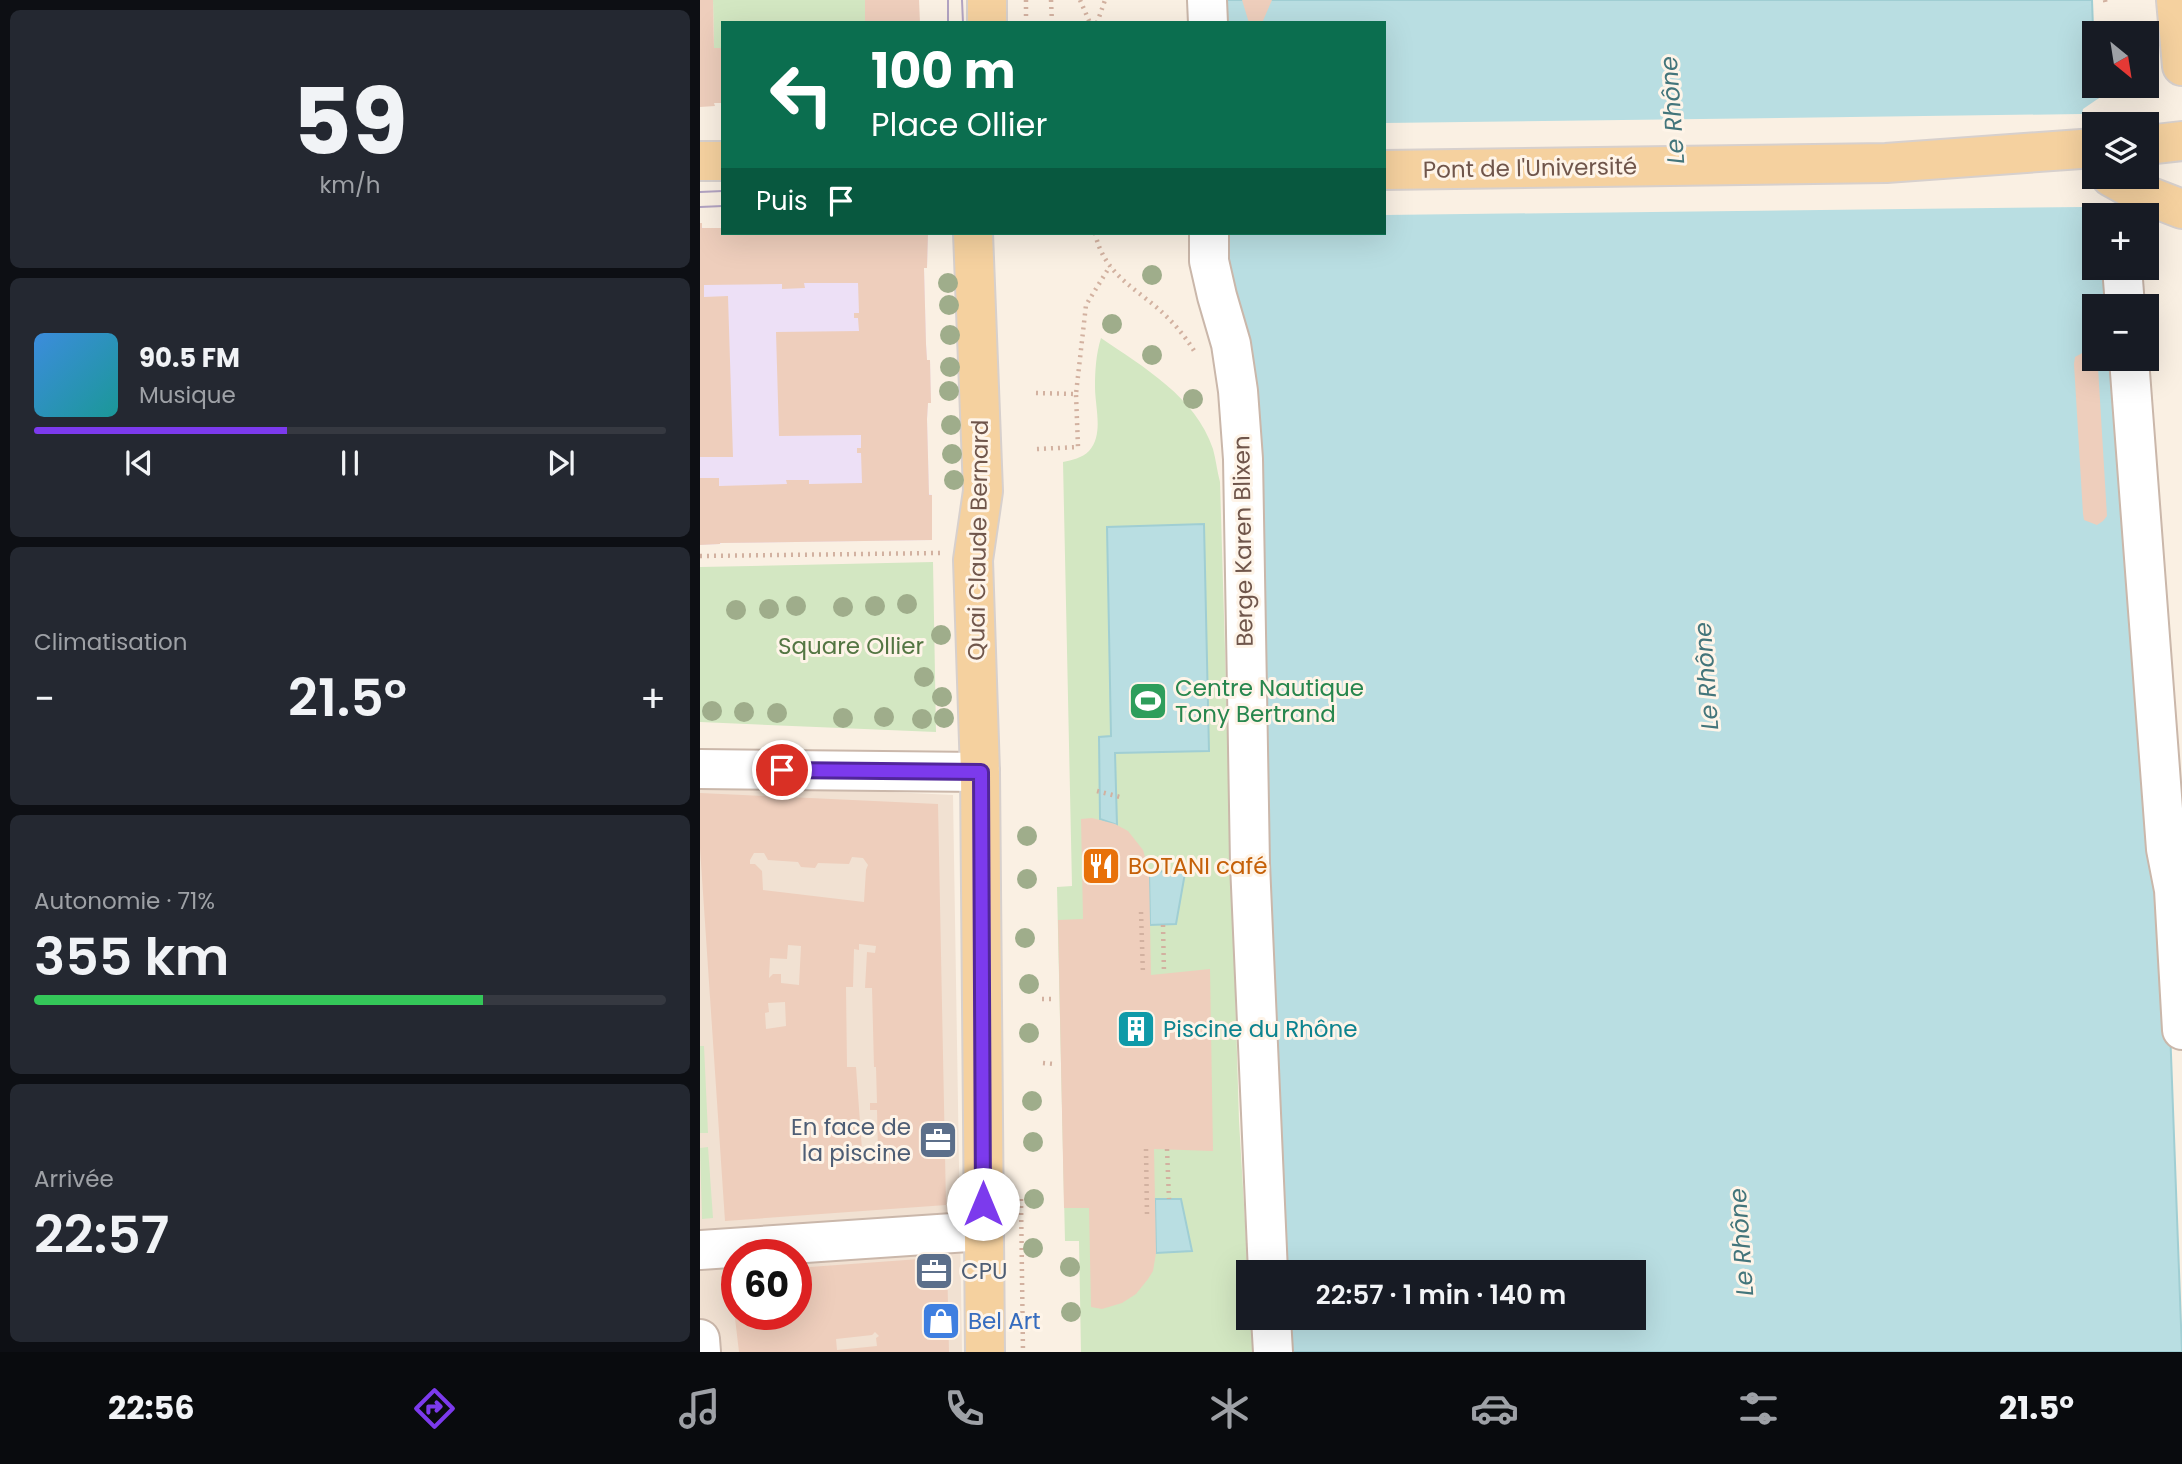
<!DOCTYPE html>
<html lang="fr">
<meta charset="utf-8">
<style>
:root{--surface:#171b24;--page:#242831;--text:#f1f3f6;--muted:#9ea1a6;--line:#363941;--accent:#7c3aed}
body{margin:0;font-family:Poppins,sans-serif;background:var(--page);color:var(--text);height:100vh;display:flex;flex-direction:column;font-size:26px;white-space:nowrap}
*{box-sizing:border-box;margin:0}
p{font-size:23px;color:var(--muted)}
.icon{flex:none;width:38px;height:38px;fill:none;stroke:currentColor;stroke-width:2;stroke-linecap:round;stroke-linejoin:round}
.map{position:relative;flex:1;overflow:hidden}
.side{display:flex;flex-direction:column;gap:10px;padding:10px;background:#0d0f14;width:700px}
.side>*{flex:none}
.banner{position:absolute;left:21px;top:21px;width:665px;height:214px;border-radius:0px;box-shadow:0 7px 28px #0002;background:#0b6e4f;color:#fff;overflow:hidden}
.needle{width:46px;rotate:150deg}
.buttons{position:absolute;left:1382px;top:21px;display:grid;gap:14px}
.buttons a{display:grid;place-items:center;width:77px;height:77px;border-radius:0px;background:var(--surface);box-shadow:0 7px 28px #0002;font-size:35px}
.speed{position:absolute;left:21px;top:1239px;display:flex;gap:14px;font-size:35px;font-weight:700;text-align:center}
.speed>*{display:grid;place-content:center;width:91px;height:91px;border-radius:50%;background:var(--surface);box-shadow:0 7px 28px #0002;line-height:1}
.speed .limit{border:10px solid #d22;background:#fff;color:#111}
.pin{position:absolute;display:grid;place-items:center;width:60px;height:60px;color:#fff;margin:-30px;border:4px solid #fff;border-radius:50%;box-shadow:0 2px 7px #0007}
.me{position:absolute;width:77px;margin:-38px;rotate:0deg;stroke-linejoin:round;filter:drop-shadow(0 0 5px #0008)}
.turn{display:flex;align-items:center;gap:24px;height:147px;padding:0 35px;font-size:32px}
.turn .icon{width:91px;height:91px;stroke-width:2.5}
.turn b{display:block;font-size:49px;line-height:60px}
.then{display:flex;align-items:center;height:66px;padding:0 35px;background:#0003;gap:14px;font-size:26px}
.big{font-size:52px;font-weight:600;line-height:1.1}
.side .widget{flex:1;display:flex;flex-direction:column;justify-content:center;gap:10px;min-width:0;padding:0 24px;border-radius:10px;background:var(--page)}
.side .dial{align-items:center;gap:0}
.dial b{font-size:91px;line-height:1}
.song{display:flex;align-items:center;gap:21px}
.cover{width:84px;height:84px;border-radius:10px;background:linear-gradient(135deg,hsl(210 70% 55%),hsl(180 70% 35%))}
.played{height:7px;border-radius:4px;background:linear-gradient(90deg,var(--accent) 40%,var(--line) 40%)}
.keys{display:flex;justify-content:space-around;direction:ltr}
.heat{display:flex;justify-content:space-between;align-items:center;font-size:38px;direction:ltr}
.charge{height:10px;border-radius:5px;background:linear-gradient(90deg,#34c759 71%,var(--line) 0)}
.trip{position:absolute;left:536px;top:1260px;width:410px;height:70px;border-radius:0px;background:var(--surface);box-shadow:0 7px 28px #0002;font-weight:600;line-height:70px;text-align:center}
.tabs{display:flex;height:112px;justify-content:space-around;align-items:center;background:#090b0e;color:var(--muted)}
.tabs .icon{width:49px;height:49px}
.tabs .selected{color:var(--accent)}
.tabs b{font-size:32px;color:var(--text)}
main{display:flex;flex:1;min-height:0}
.map>svg:first-child{display:block}
.residential{fill:#f1e1d2;fill-rule:evenodd}
.education{fill:#ede0f6}
.green{fill:#d3e7c2}
.water{fill:#b9dee2;stroke:#a0ced3;stroke-width:2}
.pier{fill:#faf0e3}
.building{fill:#eecebc;fill-rule:evenodd}
.lines{fill:none;stroke-linecap:round;stroke-linejoin:round}
.minor-casing{stroke:#cab7aa;stroke-width:42}
.major-casing{stroke:#d7d0cd;stroke-width:42}
.path{stroke:#d2b1a0;stroke-width:4.5;stroke-dasharray:2 5;stroke-linecap:butt}
.minor{stroke:#fff;stroke-width:38}
.major{stroke:#f5d19f;stroke-width:38}
.tram{stroke:#b2a3c2;stroke-width:2}
.tree{fill:#9fad8b}
.route-casing{stroke:#51269a;stroke-width:18}
.route{stroke:#7c3aed;stroke-width:12}
.labels{text-anchor:middle;dominant-baseline:central;stroke-width:6;stroke-linejoin:round;paint-order:stroke}
.street-label{font-size:23px;fill:#70564b;stroke:#fef4e8}
.park-label{font-size:23px;fill:#547643;stroke:#fef4e8}
.leisure-label{font-size:23px;fill:#27864d;stroke:#fef4e8;text-anchor:start}
.food-label{font-size:23px;fill:#c56008;stroke:#fef4e8;text-anchor:start}
.culture-label{font-size:23px;fill:#0d838f;stroke:#fef4e8;text-anchor:start}
.service-label{font-size:23px;fill:#4e5e75;stroke:#fef4e8;text-anchor:end}
.shop-label{font-size:23px;fill:#366cbe;stroke:#fef4e8;text-anchor:start}
.water-label{font-size:24px;font-style:italic;fill:#43757b;stroke:#fef4e8}
</style>
<main>
<section class="side">
<div class="widget dial"><b>59</b><p>km/h</p></div>
<div class="widget">
<div class="song"><i class="cover"></i><div><b>90.5 FM</b><p>Musique</p></div></div>
<div class="played"></div>
<div class="keys"><svg class="icon" aria-label="previous" viewBox="0 0 24 24"><path d="M18 5L8 12l10 7zM5 5v14"/></svg><svg class="icon" aria-label="pause" viewBox="0 0 24 24"><path d="M8 5v14M16 5v14"/></svg><svg class="icon" aria-label="next" viewBox="0 0 24 24"><path d="M6 5l10 7-10 7zM19 5v14"/></svg></div>
</div>
<div class="widget"><p>Climatisation</p>
<div class="heat"><a>−</a><b class="big">21.5°</b><a>+</a></div>
</div>
<div class="widget"><p>Autonomie · 71%</p><b class="big">355 km</b><div class="charge"></div></div>
<div class="widget"><p>Arrivée</p><b class="big">22:57</b></div>
</section>
<div class="map">
<svg width="1482" height="1352" viewBox="0 0 1482 1352">
<rect width="100%" height="100%" fill="#faf0e3"/>
<path class="residential" d="M0,783L253,795L262,1352H0ZM37,1255H96V1314H37Z"/>
<path class="education" d="M0,227L23,233H228L227,268H224L226,343L227,360H230L231,403H228L227,419L229,494L232,495V540L21,543L20,544L0,545Z"/>
<path class="green" d="M13,0H165V23H23V48H14Z
M401,338C443,367 496,397 513,449C516,460 517,471 520,482L539,1121L548,1272V1318H551L553,1352H381L379,1241H365L357,887L372,886L363,462C372,460 382,458 389,451C404,435 395,407 395,387C395,371 396,354 401,338Z
M233,562L236,732L0,722V567Z
M0,1046H4L8,1133H0Z
M8,1147L13,1218L2,1219L0,1148Z"/>
<path class="water" d="M515,0H1392L1395,86H1398L1400,124H1395V268H1409L1412,306H1395V359H1416L1465,893L1482,1352H588L585,1318H933V1272H582L521,233H684V23H515Z
M504,524L509,751L415,753L417,825L400,819L399,737L411,736L407,527Z
M449,871L484,872L485,873L476,924L450,925Z
M455,1199H481L492,1251L456,1253Z"/>
<path class="pier" d="M1402,96L1404,124H1395V177H1407L1409,215H1395V220L1383,214V207L684,215V123L1382,114L1383,109Z"/>
<path class="building" d="M0,0H13L14,48H23V103H14L15,106L0,107Z
M165,0H219L220,23H165Z
M542,0H572L562,23H549Z
M0,223H2V228H23V233H228L227,268H224L226,344L227,360H230L231,403H228L227,419L229,495H232V540L20,543V544L0,545V478H19V486L87,484L86,480H109V484L162,483L161,453H157V448H161V435L79,436L76,332L159,331L158,318H154V313H159L158,283H104L105,288L82,289V284L4,285V297L28,296L33,457H0Z
M1384,352H1389L1396,359L1398,367L1407,516L1403,521L1397,525L1384,520L1383,514L1374,364L1375,357Z
M0,793L238,804L246,1205L25,1221L0,848ZM54,853H64L68,860L98,862L101,867L115,868L118,863L149,864L152,857L163,858L168,865L166,870L164,902L63,890L62,871L55,864H50V860ZM159,944L176,946L175,953L167,952L165,988H172L174,1067H176L177,1103H170V1110H177L178,1153L181,1156L176,1163L171,1159L160,1160L159,1150H162L156,1067H147L146,987H153L154,949L159,950ZM88,945L101,946L99,985L81,983V974H73L69,978L70,958L87,959ZM85,1002L86,1026L66,1029L65,1013L69,1012L68,1003Z
M392,818L415,824L428,831L443,850L449,871L451,975L510,969L513,1151L454,1149L456,1253L453,1271L448,1279L436,1294L422,1303L402,1309L391,1307L389,1208H364L358,920L383,919L381,819Z
M247,1257L249,1352H39L32,1293L37,1288V1314H96V1268ZM175,1332L179,1336L176,1338L177,1346L137,1350L136,1339L172,1335Z"/>
<g class="lines">
<g class="minor-casing">
<path id="minor" d="M507,0L508,23
M509,233V261L517,296L531,344L538,391L543,459L550,864L568,1272
M1423,280L1425,306
M1429,359L1466,849L1474,890L1482,1030
M0,769L280,772
M0,1250L283,1231
M571,1318L573,1352
M0,1339L1,1352"/>
</g>
<g class="major-casing">
<path id="major" d="M287,0V23
M1476,0L1482,66
M1447,145L1482,141
M0,161H23
M684,170L1186,163L1395,148
M1411,177L1438,192L1482,209
M273,233L283,491L273,560L280,772L285,1352"/>
</g>
<path class="path" d="M326,0V23
M351,0L352,23
M380,0L390,23
M1405,0L1406,5
M397,23L405,0
M395,233C405,278 440,289 469,319C479,329 489,342 496,354
M336,393L376,394L386,305L410,266
M337,449L378,447L376,394
M0,556L240,553
M397,791L420,797
M441,912L443,975
M463,925L464,973
M342,999H353
M343,1063L354,1064
M446,1149L447,1215
M467,1149L469,1199
M321,1199L323,1352"/>
<use href="#minor" class="minor"/>
<use href="#major" class="major"/>
<path class="tram" d="M248,0V23
M262,0L263,23
M0,192L23,191
M0,207L23,206"/>
</g>
<g class="tree">
<circle cx="452" cy="275" r="10"/>
<circle cx="248" cy="283" r="10"/>
<circle cx="249" cy="305" r="10"/>
<circle cx="412" cy="324" r="10"/>
<circle cx="250" cy="335" r="10"/>
<circle cx="452" cy="355" r="10"/>
<circle cx="250" cy="367" r="10"/>
<circle cx="249" cy="391" r="10"/>
<circle cx="493" cy="399" r="10"/>
<circle cx="251" cy="425" r="10"/>
<circle cx="252" cy="454" r="10"/>
<circle cx="254" cy="480" r="10"/>
<circle cx="207" cy="604" r="10"/>
<circle cx="96" cy="606" r="10"/>
<circle cx="175" cy="606" r="10"/>
<circle cx="143" cy="607" r="10"/>
<circle cx="69" cy="609" r="10"/>
<circle cx="36" cy="610" r="10"/>
<circle cx="241" cy="635" r="10"/>
<circle cx="224" cy="677" r="10"/>
<circle cx="242" cy="697" r="10"/>
<circle cx="12" cy="711" r="10"/>
<circle cx="44" cy="712" r="10"/>
<circle cx="77" cy="713" r="10"/>
<circle cx="184" cy="717" r="10"/>
<circle cx="143" cy="718" r="10"/>
<circle cx="244" cy="718" r="10"/>
<circle cx="222" cy="719" r="10"/>
<circle cx="327" cy="836" r="10"/>
<circle cx="327" cy="879" r="10"/>
<circle cx="325" cy="938" r="10"/>
<circle cx="329" cy="984" r="10"/>
<circle cx="329" cy="1033" r="10"/>
<circle cx="332" cy="1101" r="10"/>
<circle cx="333" cy="1142" r="10"/>
<circle cx="334" cy="1199" r="10"/>
<circle cx="333" cy="1248" r="10"/>
<circle cx="370" cy="1267" r="10"/>
<circle cx="371" cy="1312" r="10"/>
</g>
<g class="lines">
<g class="route-casing">
<path id="route" d="M82,770L281,772L283,1204"/>
</g>
<use href="#route" class="route"/>
</g>
<defs>
<g id="stadium-square" transform="scale(2.0125)"><rect x="-9" y="-9" width="18" height="18" rx="4" fill="#2e9e5b" stroke="#fef4e8"/><path d="M0-5a6.5 5 0 1 0 0 10a6.5 5 0 1 0 0-10ZM-3.5-1.8h7v3.6h-7Z" fill="#fff"/></g>
<g id="restaurant-square" transform="scale(2.0125)"><rect x="-9" y="-9" width="18" height="18" rx="4" fill="#e8710a" stroke="#fef4e8"/><path d="M-5-6h1v4h1v-4h1v4h1v-4h1v5L-1.5 .5V6h-2V.5L-5-1ZM5-6V6H3V1.5H1.5Q1.5-4 5-6Z" fill="#fff"/></g>
<g id="building-square" transform="scale(2.0125)"><rect x="-9" y="-9" width="18" height="18" rx="4" fill="#0f9aa8" stroke="#fef4e8"/><path d="M-4-6H4V6H1V3H-1V6H-4ZM-2.5-4.3h1.7v1.8h-1.7ZM.8-4.3h1.7v1.8H.8ZM-2.5-1h1.7V.8h-1.7ZM.8-1h1.7V.8H.8Z" fill="#fff"/></g>
<g id="office-square" transform="scale(2.0125)"><rect x="-9" y="-9" width="18" height="18" rx="4" fill="#5c6f8a" stroke="#fef4e8"/><path d="M-6-3h4V-5.5h4V-3h4V5H-6ZM-1-4.5V-3h2v-1.5ZM-6 0V1H6V0Z" fill="#fff"/></g>
<g id="shop-square" transform="scale(2.0125)"><rect x="-9" y="-9" width="18" height="18" rx="4" fill="#3f7fe0" stroke="#fef4e8"/><path d="M-5-2.5h2.3a2.7 3.5 0 0 1 5.4 0H5L5.5 6h-11ZM-1.5-2.5h3a1.5 2.3 0 0 0-3 0Z" fill="#fff"/></g>
</defs>
<g fill-rule="evenodd">
<use href="#stadium-square" x="448" y="701"/>
<use href="#restaurant-square" x="401" y="866"/>
<use href="#building-square" x="436" y="1029"/>
<use href="#office-square" x="238" y="1140"/>
<use href="#office-square" x="234" y="1271"/>
<use href="#shop-square" x="241" y="1321"/>
</g>
<g class="labels">
<g class="street-label">
<text transform="translate(830 168) rotate(-1)">Pont de l'Université</text>
<text transform="translate(278 540) rotate(-89)">Quai Claude Bernard</text>
<text transform="translate(543 541) rotate(-91)">Berge Karen Blixen</text>
</g>
<g class="park-label">
<text x="151" y="646">Square Ollier</text>
</g>
<g class="leisure-label">
<text x="475" y="688">Centre Nautique<tspan x="475" dy="26">Tony Bertrand</tspan></text>
</g>
<g class="food-label">
<text x="428" y="866">BOTANI café</text>
</g>
<g class="culture-label">
<text x="463" y="1029">Piscine du Rhône</text>
</g>
<g class="service-label">
<text x="211" y="1127">En face de<tspan x="211" dy="26">la piscine</tspan></text>
<text x="261" y="1271" text-anchor="start">CPU</text>
</g>
<g class="shop-label">
<text x="268" y="1321">Bel Art</text>
</g>
<g class="water-label">
<text transform="translate(972 110) rotate(-94)">Le Rhône</text>
<text transform="translate(1006 676) rotate(-94)">Le Rhône</text>
<text transform="translate(1041 1242) rotate(-94)">Le Rhône</text>
</g>
</g>
</svg>
<div class="buttons">
<a><svg class="needle" viewBox="-14 -14 28 28"><path d="M0-13l5 13h-10z" fill="#e53935"/><path d="M0 13l5-13h-10z" fill="#9ea1a6"/></svg></a>
<a><svg class="icon" aria-label="layers" viewBox="0 0 24 24"><path d="M12 4l9 5-9 5-9-5zM3 14l9 5 9-5"/></svg></a>
<a>+</a>
<a>−</a>
</div>
<div class="speed"><div class="limit">60</div></div>
<div class="pin" style="left:82px;top:770px;background:#d93025"><svg class="icon" aria-label="arrive" viewBox="0 0 24 24"><path d="M6 21V4h12l-3 4 3 4H6"/></svg></div>
<svg class="me" style="left:283px;top:1204px" viewBox="-20 -20 40 40"><circle r="19" fill="#fff"/><path d="M0-13L10 11 0 6-10 11z" fill="#7c3aed"/></svg>
<div class="trip">22:57 · 1 min · 140 m</div>
<div class="banner">
<div class="turn"><svg class="icon" aria-label="left" viewBox="0 0 24 24"><path d="M17 20v-9H6M10 6l-5 5 5 5"/></svg><div><b>100 m</b>Place Ollier</div></div>
<div class="then">Puis<svg class="icon" aria-label="arrive" viewBox="0 0 24 24"><path d="M6 21V4h12l-3 4 3 4H6"/></svg></div>
</div>
</div>
</main>
<nav class="tabs">
<b>22:56</b>
<svg class="icon selected" aria-label="directions" viewBox="0 0 24 24"><path d="M12 3l9 9-9 9-9-9zM9 14v-3h6M13 9l2 2-2 2"/></svg>
<svg class="icon" aria-label="music" viewBox="0 0 24 24"><path d="M9 18V5l10-2v13"/><circle cx="6" cy="18" r="3"/><circle cx="16" cy="16" r="3"/></svg>
<svg class="icon" aria-label="phone" viewBox="0 0 24 24"><path d="M5 4h4l2 5-3 2q2 4 5 5l2-3 5 2v4C11 20 4 13 5 4z"/></svg>
<svg class="icon" aria-label="climate" viewBox="0 0 24 24"><path d="M12 3v18M4 7l16 10M4 17L20 7"/></svg>
<svg class="icon" aria-label="car" viewBox="0 0 24 24"><path d="M5 17H2v-5l4-1 3-4h7l3 4 3 1v5h-3M9 17h6M6 11h13"/><circle cx="7" cy="17" r="2"/><circle cx="17" cy="17" r="2"/></svg>
<svg class="icon" aria-label="filters" viewBox="0 0 24 24"><path d="M4 7h16M4 17h16"/><circle cx="9" cy="7" r="2"/><circle cx="15" cy="17" r="2"/></svg>
<b>21.5°</b>
</nav>
